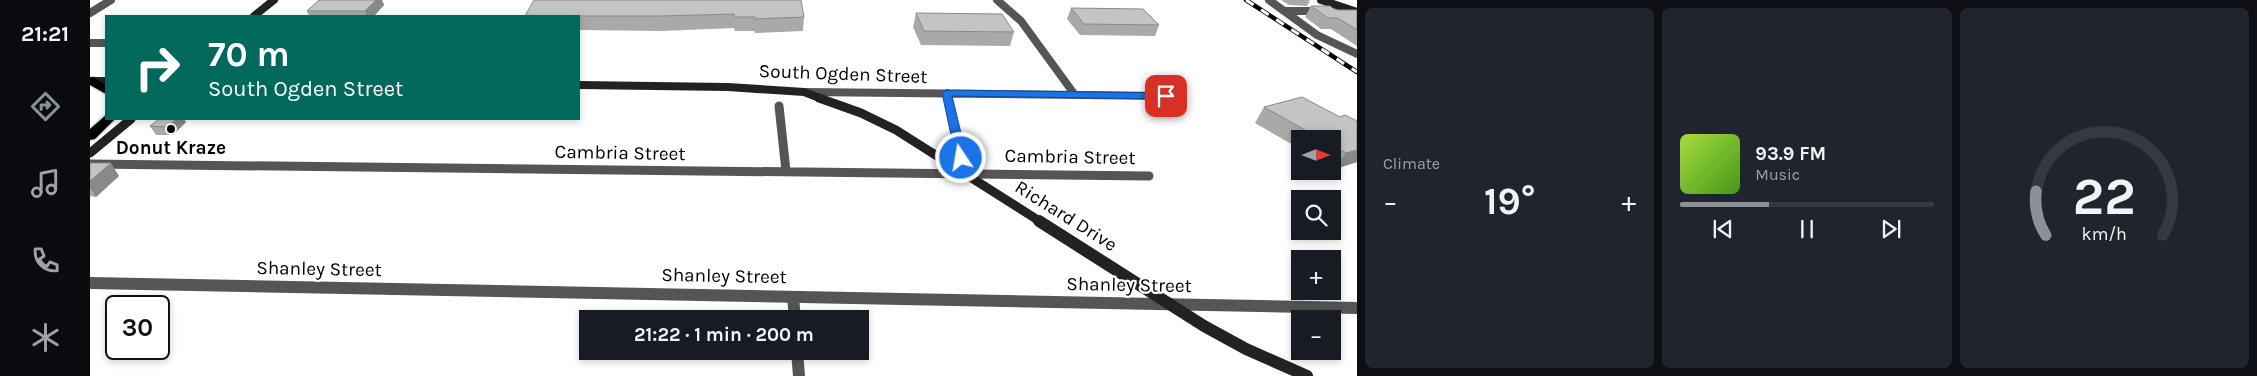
<!DOCTYPE html>
<meta charset="utf-8">
<style>
:root{--surface:#171b24;--page:#20242c;--text:#f1f3f6;--muted:#9ea1a6;--line:#363941;--accent:#8c9099}
body{margin:0;font-family:Karla,sans-serif;background:var(--page);color:var(--text);height:100vh;display:flex;flex-direction:column;font-size:19px;white-space:nowrap}
*{box-sizing:border-box;margin:0}
p{font-size:16px;color:var(--muted)}
.icon{flex:none;width:28px;height:28px;fill:none;stroke:currentColor;stroke-width:2;stroke-linecap:round;stroke-linejoin:round}
.map{position:relative;flex:1;overflow:hidden}
.side{display:flex;flex-direction:column;gap:8px;padding:8px;background:#0d0f14;width:900px}
.side>*{flex:none}
.guide{position:absolute;left:15px;top:15px;width:475px;height:105px;border-radius:0px;box-shadow:0 2px 8px #0003;background:#00695c;color:#fff;overflow:hidden}
.needle{width:32px;rotate:90deg}
.buttons{position:absolute;left:1201px;top:130px;display:grid;gap:10px}
.buttons a{display:grid;place-items:center;width:50px;height:50px;border-radius:0px;background:var(--surface);box-shadow:0 2px 8px #0003;font-size:25px}
.speed{position:absolute;left:15px;top:295px;display:flex;gap:10px;font-size:25px;font-weight:700;text-align:center}
.speed>*{display:grid;place-content:center;width:65px;height:65px;border-radius:50%;background:var(--surface);box-shadow:0 2px 8px #0003;line-height:1}
.speed .limit{border:2px solid #111;border-radius:8px;background:#fff;color:#111}
.pin{position:absolute;display:grid;place-items:center;width:42px;height:42px;color:#fff;margin:-21px;border-radius:10px;box-shadow:0 2px 8px #0006}
.me{position:absolute;width:55px;margin:-28px;rotate:348deg;stroke-linejoin:round;filter:drop-shadow(0 0 4px #0008)}
.turn{display:flex;align-items:center;gap:18px;height:105px;padding:0 20px;font-size:22px}
.turn .icon{width:65px;height:65px;stroke-width:2.5}
.turn b{display:block;font-size:35px;line-height:42px}
.big{font-size:38px;font-weight:700;line-height:1.1}
.side .card{flex:1;display:flex;flex-direction:column;justify-content:center;gap:8px;min-width:0;padding:0 18px;border-radius:8px;background:var(--page)}
.side .dial{align-items:center;gap:0}
.dial svg{height:130px;overflow:visible;fill:none;stroke:var(--line);stroke-width:7;stroke-linecap:round;text-anchor:middle}
.dial text{fill:var(--text);stroke:none}
.song{display:flex;align-items:center;gap:15px}
.cover{width:60px;height:60px;border-radius:8px;background:linear-gradient(135deg,hsl(80 70% 55%),hsl(100 70% 35%))}
.played{height:5px;border-radius:2px;background:linear-gradient(90deg,var(--accent) 35%,var(--line) 35%)}
.keys{display:flex;justify-content:space-around;direction:ltr}
.heat{display:flex;justify-content:space-between;align-items:center;font-size:28px;direction:ltr}
.side .tiles{flex:1;display:grid;gap:8px;grid-template-columns:repeat(3,1fr)}
.trip{position:absolute;left:489px;top:310px;width:290px;height:50px;border-radius:0px;background:var(--surface);box-shadow:0 2px 8px #0003;font-weight:700;line-height:50px;text-align:center}
main{display:flex;flex:1;min-height:0}
.dock{display:flex;flex-direction:column;width:90px;justify-content:space-around;align-items:center;background:#090b0e;color:var(--muted)}
.dock .icon{width:35px;height:35px}
.dock .on{color:var(--accent)}
.dock b{font-size:22px;color:var(--text)}
.map>svg:first-child{display:block}
.lines{fill:none;stroke-linecap:round;stroke-linejoin:round}
.highway-casing{stroke:#dbdbdb;stroke-width:3}
.street-far2{stroke:#555;stroke-width:8}
.street-far1{stroke:#555;stroke-width:9}
.street{stroke:#555;stroke-width:12}
.secondary-far2{stroke:#222;stroke-width:8}
.secondary-far1{stroke:#222;stroke-width:9}
.secondary{stroke:#222;stroke-width:12}
.highway{fill:#000;fill-rule:evenodd}
.rail-casing{stroke:#000;stroke-width:4.5}
.rail{stroke:#fff;stroke-width:3;stroke-dasharray:9;stroke-linecap:butt}
.wall{fill:#a9a9a9}
.shaded-wall{fill:#898989}
.building{fill:#c4c4c4;stroke:#898989}
.route{fill:#1a73e8;stroke:#114b97}
.poi-dot{fill:#000;stroke:#fff;stroke-width:2}
.labels{text-anchor:middle;dominant-baseline:central;stroke-width:4.5;stroke-linejoin:round;paint-order:stroke}
.street-label{font-size:19px;fill:#000;stroke:#fff}
.poi-label{font-size:19px;font-weight:bold;fill:#000;stroke:#fff}
</style>
<main>
<nav class="dock">
<b>21:21</b>
<svg class="icon on" aria-label="directions" viewBox="0 0 24 24"><path d="M12 3l9 9-9 9-9-9zM9 14v-3h6M13 9l2 2-2 2"/></svg>
<svg class="icon" aria-label="music" viewBox="0 0 24 24"><path d="M9 18V5l10-2v13"/><circle cx="6" cy="18" r="3"/><circle cx="16" cy="16" r="3"/></svg>
<svg class="icon" aria-label="phone" viewBox="0 0 24 24"><path d="M5 4h4l2 5-3 2q2 4 5 5l2-3 5 2v4C11 20 4 13 5 4z"/></svg>
<svg class="icon" aria-label="climate" viewBox="0 0 24 24"><path d="M12 3v18M4 7l16 10M4 17L20 7"/></svg>
</nav>
<div class="map">
<svg width="1267" height="376" viewBox="0 0 1267 376">
<rect width="100%" height="100%" fill="#fff"/>
<g class="lines">
<g class="highway-casing">
<path id="highway" d="M3,77L16,85V94L0,85V78Z
M16,115V119H25L5,139L0,140V129Z"/>
</g>
<path class="street-far2" d="M907,0L931,21L985,95
M1179,0L1227,35L1267,54
M1194,11H1230
M0,13L21,0
M0,43H16
M714,92L1076,96
M857,93L858,99"/>
<path class="street-far1" d="M858,98L873,173
M689,106L696,171
M0,164L1059,176"/>
<path class="street" d="M0,283L1267,308
M703,297L705,319
M707,351L709,376"/>
<path class="secondary-far2" d="M1231,0L1267,12
M164,16L184,0
M0,81H16
M489,85L638,87L714,92L732,99"/>
<path class="secondary-far1" d="M729,98L771,113L806,130L951,222
M0,153L41,119"/>
<path class="secondary" d="M949,221L1114,326L1156,349L1217,376"/>
<use href="#highway" class="highway"/>
<g class="rail-casing">
<path id="rail" d="M1156,0L1267,72"/>
</g>
<use href="#rail" class="rail"/>
</g>
<path class="wall" d="M229,0H292L294,5L284,16H219L217,11Z
M444,0L714,17L713,31L665,33L664,31H645L644,28L572,31L489,30V16Z
M1191,0H1220L1217,6L1199,5Z
M1221,6L1245,10H1267V46L1241,29H1231L1215,17Z
M981,8L1069,25L1065,36L990,35L977,19Z
M826,13L924,32L920,46L831,45L823,27Z
M1174,107L1250,117L1267,162L1245,169L1242,168V139H1210V149L1165,123Z
M96,122L83,135H66L60,126Z
M0,163L29,176L6,197L0,196Z"/>
<path class="shaded-wall" d="M286,0H292L294,5L284,16H277L275,11Z
M86,119H94L96,122L83,135L77,127Z
M1267,150V162L1245,169L1256,153Z
M21,163L29,176L6,197L0,188V181Z"/>
<path class="building" d="M229,0H286L275,11H217Z
M444,0H711L714,17L665,19V17H645L644,14L571,16H435Z
M1221,6H1240L1245,10H1267V30L1248,18H1238Z
M981,8L1053,9L1069,25L994,24Z
M826,13L912,14L924,32L834,31Z
M1212,97L1250,117L1255,115L1267,121V150L1256,153L1242,145V139H1231L1174,107Z
M69,119H86L77,127L60,126Z
M0,163H21L0,181Z"/>
<path class="route" d="M857,90L1076,93L1081,96L1076,99L862,96L877,158L871,162L866,158L852,93Z"/>
<circle class="poi-dot" cx="81" cy="129" r="5"/>
<g class="labels">
<g class="street-label">
<text transform="translate(753 74) rotate(2)">South Ogden Street</text>
<text transform="translate(530 153) rotate(1)">Cambria Street</text>
<text transform="translate(980 157) rotate(1)">Cambria Street</text>
<text transform="translate(976 216) rotate(32)">Richard Drive</text>
<text transform="translate(229 269) rotate(1)">Shanley Street</text>
<text transform="translate(634 276) rotate(1)">Shanley Street</text>
<text transform="translate(1039 285) rotate(1)">Shanley Street</text>
</g>
<g class="poi-label">
<text x="81" y="148">Donut Kraze</text>
</g>
</g>
</svg>
<div class="buttons">
<a><svg class="needle" viewBox="-14 -14 28 28"><path d="M0-13l5 13h-10z" fill="#e53935"/><path d="M0 13l5-13h-10z" fill="#9ea1a6"/></svg></a>
<a><svg class="icon" aria-label="search" viewBox="0 0 24 24"><circle cx="10" cy="10" r="6"/><path d="M15 15l6 6"/></svg></a>
<a>+</a>
<a>−</a>
</div>
<div class="speed"><div class="limit">30</div></div>
<div class="pin" style="left:1076px;top:96px;background:#d93025"><svg class="icon" aria-label="arrive" viewBox="0 0 24 24"><path d="M6 21V4h12l-3 4 3 4H6"/></svg></div>
<svg class="me" style="left:871px;top:158px" viewBox="-20 -20 40 40"><circle r="17" fill="#1a73e8" stroke="#fff" stroke-width="3"/><path d="M0-11L8 9 0 5-8 9z" fill="#fff"/></svg>
<div class="trip">21:22 · 1 min · 200 m</div>
<div class="guide">
<div class="turn"><svg class="icon" aria-label="right" viewBox="0 0 24 24"><path d="M7 20v-9h11M14 6l5 5-5 5"/></svg><div><b>70 m</b>South Ogden Street</div></div>
</div>
</div>
<section class="side">
<div class="tiles">
<div class="card"><p>Climate</p>
<div class="heat"><a>−</a><b class="big">19°</b><a>+</a></div>
</div>
<div class="card">
<div class="song"><i class="cover"></i><div><b>93.9 FM</b><p>Music</p></div></div>
<div class="played"></div>
<div class="keys"><svg class="icon" aria-label="previous" viewBox="0 0 24 24"><path d="M18 5L8 12l10 7zM5 5v14"/></svg><svg class="icon" aria-label="pause" viewBox="0 0 24 24"><path d="M8 5v14M16 5v14"/></svg><svg class="icon" aria-label="next" viewBox="0 0 24 24"><path d="M6 5l10 7-10 7zM19 5v14"/></svg></div>
</div>
<div class="card dial"><svg viewBox="0 0 100 80">
<path d="M14 69A42 42 0 1 1 86 69"/>
<path d="M14 69A42 42 0 0 1 8 42" stroke="#8c9099"/>
<text x="50" y="56" font-size="32" font-weight="700">22</text>
<text x="50" y="72" font-size="11">km/h</text>
</svg></div>
</div>
</section>
</main>
